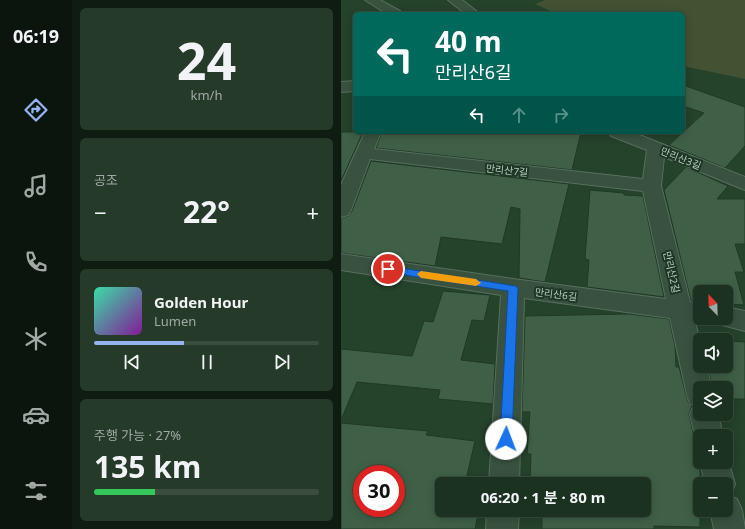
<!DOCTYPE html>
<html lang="ko">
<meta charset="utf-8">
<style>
:root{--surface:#1c3220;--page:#253a29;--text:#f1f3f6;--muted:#a0aaa5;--line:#3a4d3e;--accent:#95b2f1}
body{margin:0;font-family:"Noto Sans","Noto Sans KR",sans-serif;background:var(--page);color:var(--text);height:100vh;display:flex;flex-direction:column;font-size:15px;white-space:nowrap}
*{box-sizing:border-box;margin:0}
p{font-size:13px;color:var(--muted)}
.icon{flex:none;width:22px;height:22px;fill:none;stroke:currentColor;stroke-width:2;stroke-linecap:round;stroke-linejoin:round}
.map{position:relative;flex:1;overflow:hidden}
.panel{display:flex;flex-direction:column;gap:8px;padding:8px;background:#0f1c12;width:269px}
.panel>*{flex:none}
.banner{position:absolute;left:12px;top:12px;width:332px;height:122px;border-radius:6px;box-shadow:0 2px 10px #0003,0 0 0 1px var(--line);background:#00695c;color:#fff;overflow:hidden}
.needle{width:26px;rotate:337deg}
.fabs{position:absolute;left:352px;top:285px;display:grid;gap:8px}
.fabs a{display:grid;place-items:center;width:40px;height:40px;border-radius:6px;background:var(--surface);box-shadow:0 2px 10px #0003,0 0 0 1px var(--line);font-size:20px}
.speed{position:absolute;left:12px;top:465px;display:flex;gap:8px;font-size:20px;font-weight:700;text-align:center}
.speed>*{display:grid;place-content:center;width:52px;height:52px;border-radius:50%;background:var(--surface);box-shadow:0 2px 10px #0003,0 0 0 1px var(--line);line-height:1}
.speed .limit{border:6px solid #d22;background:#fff;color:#111}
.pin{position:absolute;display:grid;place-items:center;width:34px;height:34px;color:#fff;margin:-17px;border:2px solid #fff;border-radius:50%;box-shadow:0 1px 4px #0007}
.me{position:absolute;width:44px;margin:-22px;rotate:2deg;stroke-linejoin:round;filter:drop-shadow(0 0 3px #0008)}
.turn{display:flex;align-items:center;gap:14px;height:84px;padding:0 16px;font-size:18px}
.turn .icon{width:52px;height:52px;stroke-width:2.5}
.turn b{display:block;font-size:28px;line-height:34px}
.lanes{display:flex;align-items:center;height:38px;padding:0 16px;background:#0003;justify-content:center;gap:20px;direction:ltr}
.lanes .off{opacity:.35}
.big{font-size:30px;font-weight:700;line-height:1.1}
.panel .widget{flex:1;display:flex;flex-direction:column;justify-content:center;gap:6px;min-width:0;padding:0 14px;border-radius:6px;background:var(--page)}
.panel .dial{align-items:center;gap:0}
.dial b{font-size:52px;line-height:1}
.song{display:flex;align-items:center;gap:12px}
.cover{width:48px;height:48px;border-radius:6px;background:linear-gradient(135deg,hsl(160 70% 55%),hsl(290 70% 35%))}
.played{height:4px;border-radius:2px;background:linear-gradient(90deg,var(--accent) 40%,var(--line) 40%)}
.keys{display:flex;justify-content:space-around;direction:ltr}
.heat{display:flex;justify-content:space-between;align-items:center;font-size:22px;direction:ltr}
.charge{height:6px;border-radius:3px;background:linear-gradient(90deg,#34c759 27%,var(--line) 0)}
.trip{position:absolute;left:94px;top:477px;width:216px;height:40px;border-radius:6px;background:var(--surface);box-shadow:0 2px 10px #0003,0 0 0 1px var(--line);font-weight:700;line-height:40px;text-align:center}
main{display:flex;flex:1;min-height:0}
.tab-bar{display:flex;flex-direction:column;width:72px;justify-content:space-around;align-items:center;background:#0b140d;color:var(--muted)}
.tab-bar .icon{width:28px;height:28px}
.tab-bar .on{color:var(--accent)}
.tab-bar b{font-size:18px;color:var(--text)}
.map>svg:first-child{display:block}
.green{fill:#425233}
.building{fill:#3f6046;stroke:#203926;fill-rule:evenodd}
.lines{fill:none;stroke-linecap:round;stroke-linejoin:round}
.minor-casing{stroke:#576f5d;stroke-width:2}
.minor{fill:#39523f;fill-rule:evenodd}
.route{fill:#1a73e8;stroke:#114b97}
.slow{fill:#f59e0b}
.labels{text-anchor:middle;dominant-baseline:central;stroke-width:4;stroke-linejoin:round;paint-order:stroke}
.street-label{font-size:10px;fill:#b6ccbc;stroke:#1e3724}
</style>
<main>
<nav class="tab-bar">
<b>06:19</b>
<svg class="icon on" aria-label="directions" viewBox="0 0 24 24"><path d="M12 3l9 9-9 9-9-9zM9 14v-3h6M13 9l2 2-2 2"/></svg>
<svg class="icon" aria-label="music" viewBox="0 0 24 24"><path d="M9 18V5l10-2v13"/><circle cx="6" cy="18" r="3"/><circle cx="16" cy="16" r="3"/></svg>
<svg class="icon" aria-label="phone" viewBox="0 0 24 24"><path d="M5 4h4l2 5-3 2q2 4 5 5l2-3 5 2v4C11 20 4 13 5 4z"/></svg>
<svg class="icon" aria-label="climate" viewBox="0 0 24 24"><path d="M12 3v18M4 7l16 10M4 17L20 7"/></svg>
<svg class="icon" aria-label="car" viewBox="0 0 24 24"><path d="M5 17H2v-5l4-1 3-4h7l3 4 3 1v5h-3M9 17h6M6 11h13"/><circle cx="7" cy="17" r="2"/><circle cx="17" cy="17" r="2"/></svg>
<svg class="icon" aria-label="filters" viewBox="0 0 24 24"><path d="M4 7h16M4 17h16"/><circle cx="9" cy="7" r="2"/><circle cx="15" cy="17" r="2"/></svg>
</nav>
<section class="panel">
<div class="widget dial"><b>24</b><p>km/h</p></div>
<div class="widget"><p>공조</p>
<div class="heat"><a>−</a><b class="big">22°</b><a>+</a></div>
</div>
<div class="widget">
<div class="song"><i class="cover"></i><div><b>Golden Hour</b><p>Lumen</p></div></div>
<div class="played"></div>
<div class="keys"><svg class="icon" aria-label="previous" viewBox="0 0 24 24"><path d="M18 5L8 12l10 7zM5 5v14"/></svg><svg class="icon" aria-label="pause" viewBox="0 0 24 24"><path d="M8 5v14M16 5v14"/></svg><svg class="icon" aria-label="next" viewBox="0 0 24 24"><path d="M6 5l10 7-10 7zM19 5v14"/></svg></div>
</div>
<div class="widget"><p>주행 가능 · 27%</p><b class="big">135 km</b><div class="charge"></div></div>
</section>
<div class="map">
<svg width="404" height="529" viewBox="0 0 404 529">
<rect width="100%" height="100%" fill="#25422b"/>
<path class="green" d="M204,0H404V79L342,66V14H216L194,4Z"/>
<path class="building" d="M342,85L404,107V146L384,168L328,145L363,113L342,106Z
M0,132H22L0,181Z
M41,132H240L231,170L35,148Z
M30,161L228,184L204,282L178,278L179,209L170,207L161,244L100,237L94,266L0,253V218L7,216L11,211Z
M345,167L387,186L376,199H404V244H394L403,272H394L403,305L385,304V292H359V302L350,301L323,190Z
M249,190L283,193V195L302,196L323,297L246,287L248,260L244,259Z
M102,291L149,295L143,321L131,320L120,360L154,364L152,404L97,399L99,390L16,382L0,420V349L71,356L83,321L92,322Z
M288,314L328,319L334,346L335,367H338L345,395L348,404L351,406L348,414L353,437L357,447H359V460L358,462L359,469V527L313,526V529H201V510H303V484H189L190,454H186L189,412H181L184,316Z
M385,341L404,342V399H385V388H372L367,368H380V366H385Z
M0,423L87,431L85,435L134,441L124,484H101V510H138L134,529H0ZM21,474H55V508H21Z"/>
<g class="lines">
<g class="minor-casing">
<path id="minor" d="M24,0H39L59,11L61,14H46Z
M107,0H121L139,14H125Z
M14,81V91L0,92V82Z
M24,132H40L33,149L302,179L306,150L270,136L268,132H291L404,177V190L323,157L320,186L349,302L359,304V318H368L359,322H354L359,342V366H365L371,388H359V414H377L382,436H359L358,446L354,436L349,414L353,405L349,404L346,395L329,318L183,298L178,484H148L160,295L0,270V254L172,279L325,299L302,191L29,159L10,210L7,215L0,217V185Z
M385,307L404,311V331L377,324L374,318H385Z
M385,453L394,484L390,495L388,496L396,499L401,510L404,529H373L369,510H385V484H364L359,462H385Z
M146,510H178L177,529H145Z"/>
</g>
<use href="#minor" class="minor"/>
</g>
<path class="route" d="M47,266L175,286L177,288L171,439L170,443L165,445L161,443L159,439L167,291L44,272L42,269Z"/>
<path class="slow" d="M80,271L135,279L140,283L135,286L80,278L76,274Z"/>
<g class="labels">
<g class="street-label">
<text transform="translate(340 158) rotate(22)">만리산3길</text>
<text transform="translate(166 170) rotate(6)">만리산7길</text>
<text transform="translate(331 272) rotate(77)">만리산2길</text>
<text transform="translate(215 294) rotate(7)">만리산6길</text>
</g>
</g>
</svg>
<div class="fabs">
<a><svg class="needle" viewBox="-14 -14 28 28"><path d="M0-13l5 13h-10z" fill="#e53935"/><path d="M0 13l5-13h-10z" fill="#a0aaa5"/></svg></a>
<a><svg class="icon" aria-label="sound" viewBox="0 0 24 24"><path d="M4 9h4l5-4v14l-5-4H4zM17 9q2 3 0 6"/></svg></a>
<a><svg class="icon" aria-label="layers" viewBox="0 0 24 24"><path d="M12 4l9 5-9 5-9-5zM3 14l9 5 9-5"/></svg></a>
<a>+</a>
<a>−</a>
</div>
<div class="speed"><div class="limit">30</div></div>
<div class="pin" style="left:47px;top:269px;background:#d93025"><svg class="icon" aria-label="arrive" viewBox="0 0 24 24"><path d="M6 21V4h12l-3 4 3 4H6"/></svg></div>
<svg class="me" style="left:165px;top:439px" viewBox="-20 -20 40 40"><circle r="19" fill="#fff"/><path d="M0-13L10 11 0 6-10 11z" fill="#1a73e8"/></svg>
<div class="trip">06:20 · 1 분 · 80 m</div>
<div class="banner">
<div class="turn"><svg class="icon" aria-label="left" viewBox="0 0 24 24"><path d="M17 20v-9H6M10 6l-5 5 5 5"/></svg><div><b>40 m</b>만리산6길</div></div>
<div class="lanes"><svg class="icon" aria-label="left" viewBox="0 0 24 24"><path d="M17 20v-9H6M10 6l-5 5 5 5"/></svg><svg class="icon off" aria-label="ahead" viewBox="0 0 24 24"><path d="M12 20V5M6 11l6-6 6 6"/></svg><svg class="icon off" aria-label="right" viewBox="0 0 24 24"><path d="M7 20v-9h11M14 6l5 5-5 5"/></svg></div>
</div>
</div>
</main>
